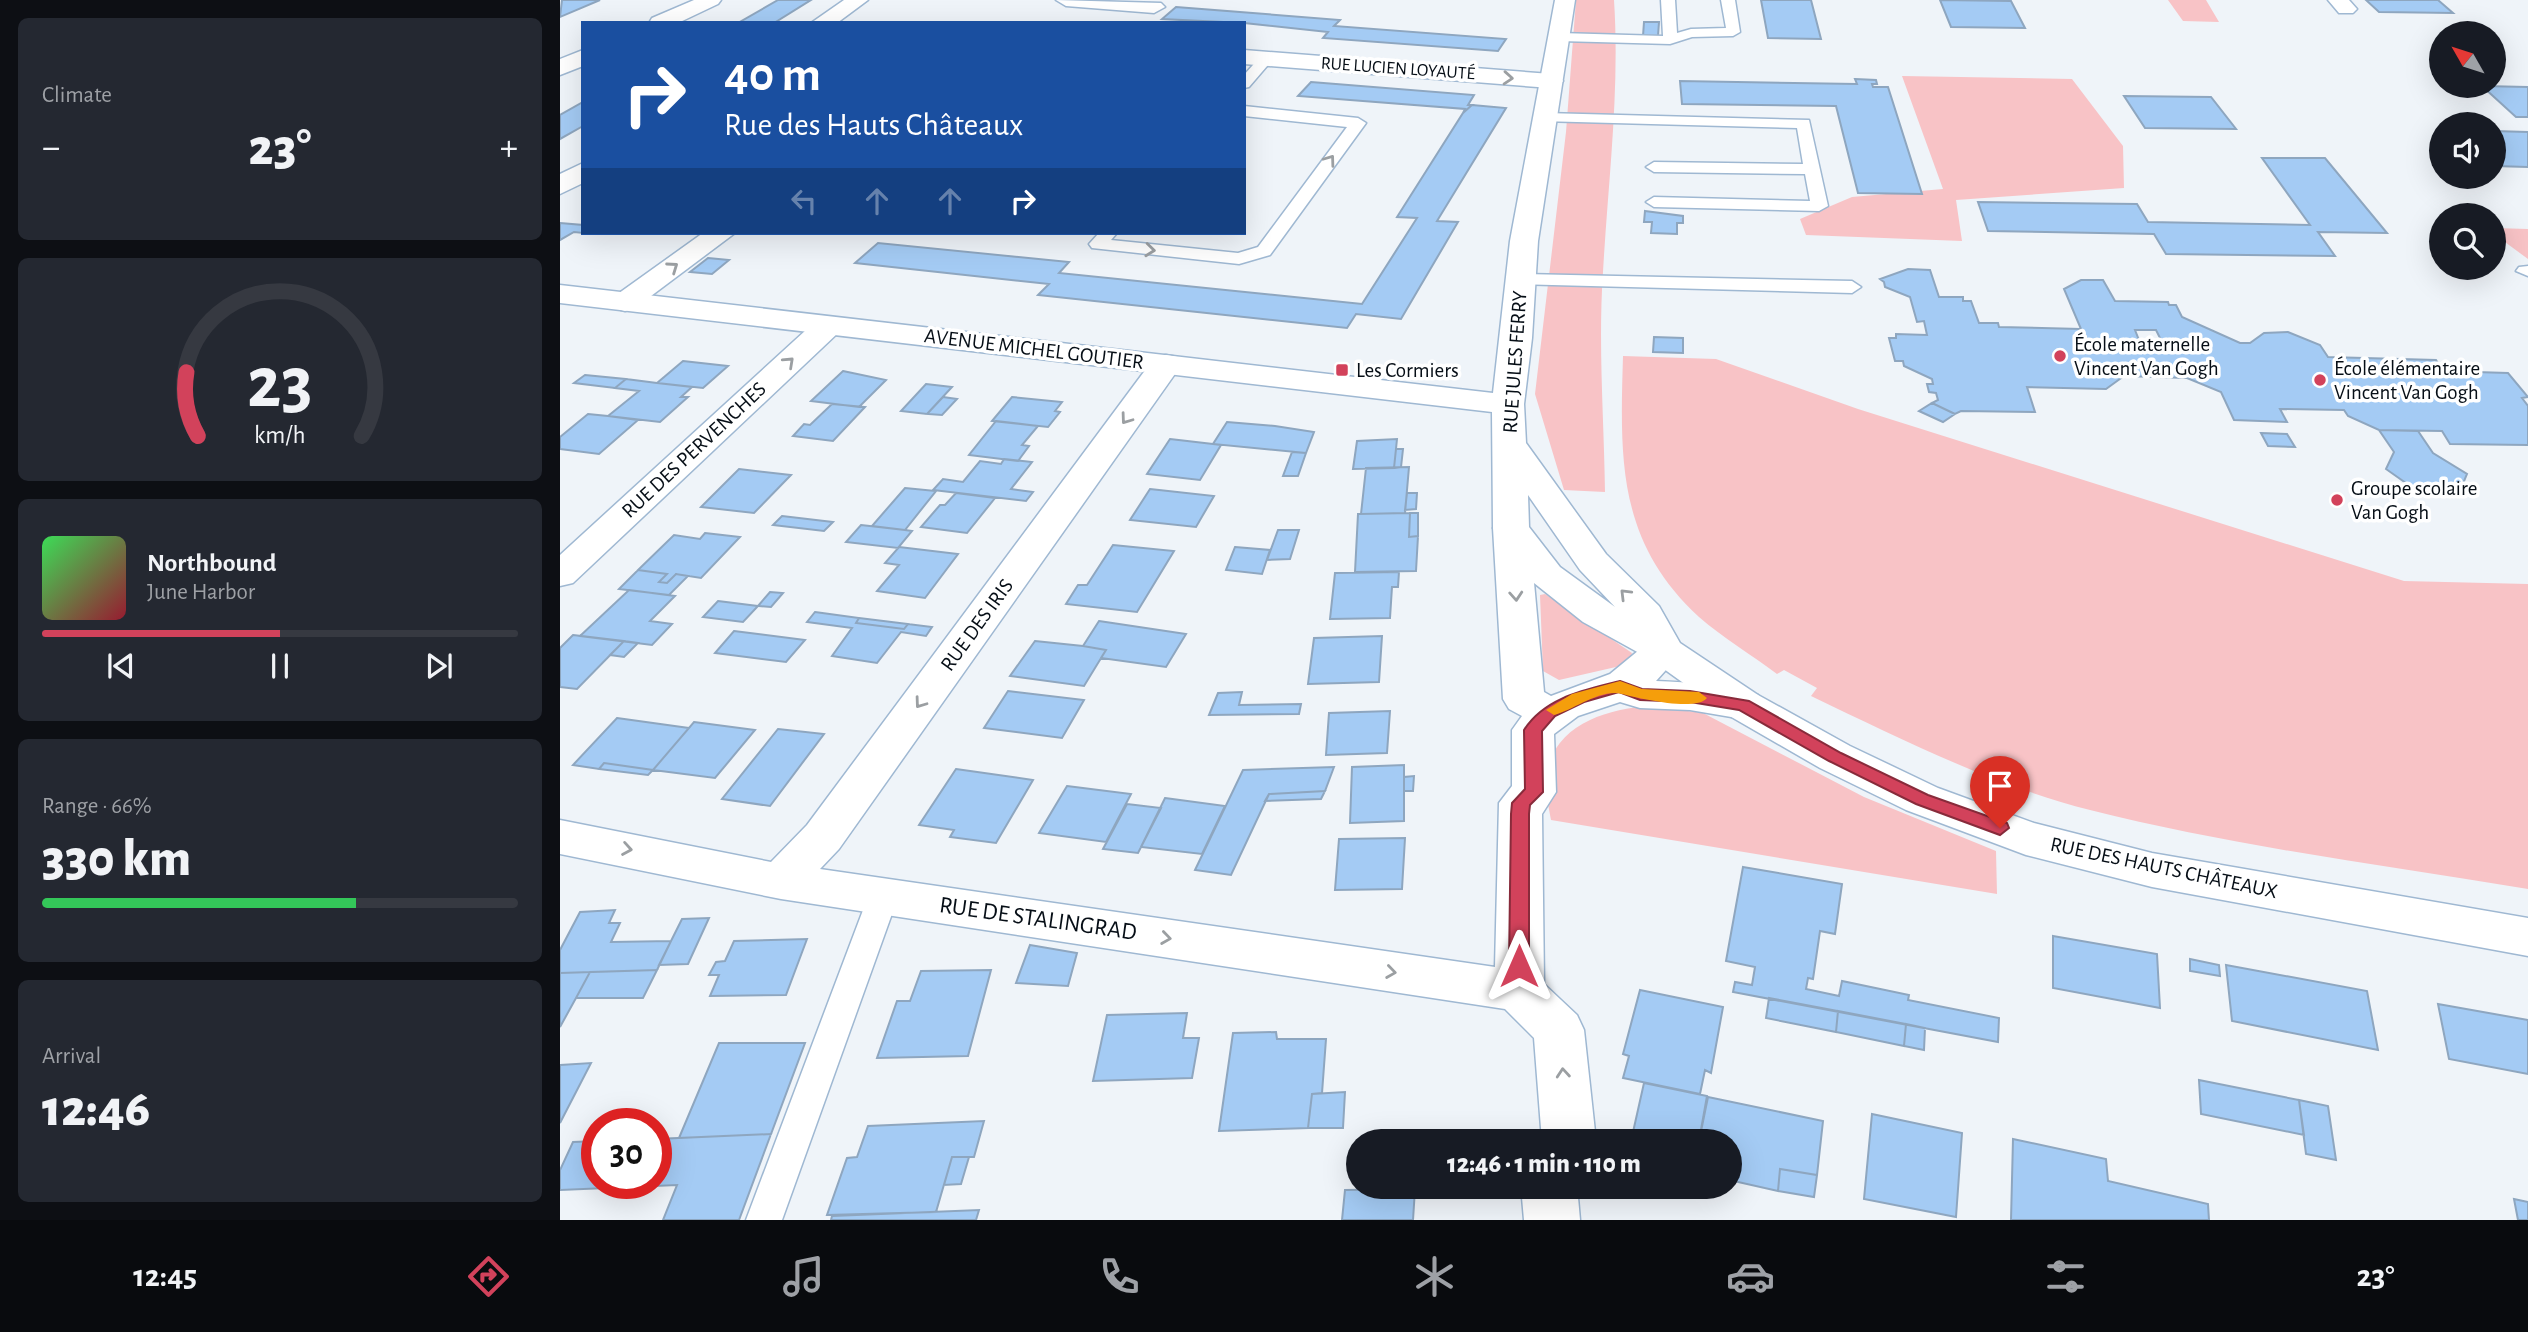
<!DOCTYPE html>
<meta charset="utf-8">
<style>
:root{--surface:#171b24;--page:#242831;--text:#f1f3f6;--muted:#9ea1a6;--line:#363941;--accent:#d2425b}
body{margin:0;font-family:"Alegreya Sans",sans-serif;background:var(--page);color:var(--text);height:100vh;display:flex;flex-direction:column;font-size:26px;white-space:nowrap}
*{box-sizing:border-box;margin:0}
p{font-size:23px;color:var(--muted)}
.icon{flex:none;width:38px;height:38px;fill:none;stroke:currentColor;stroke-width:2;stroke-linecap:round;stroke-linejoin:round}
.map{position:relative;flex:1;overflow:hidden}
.panel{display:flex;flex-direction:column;gap:18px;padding:18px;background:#0d0f14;width:560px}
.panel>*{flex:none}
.hud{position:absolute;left:21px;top:21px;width:665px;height:214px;border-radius:0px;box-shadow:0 7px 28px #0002;background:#1a4fa0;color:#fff;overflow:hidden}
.needle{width:46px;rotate:309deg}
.tools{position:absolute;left:1869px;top:21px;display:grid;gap:14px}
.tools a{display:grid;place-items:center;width:77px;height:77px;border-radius:50%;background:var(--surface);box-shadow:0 7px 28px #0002;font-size:35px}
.speed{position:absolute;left:21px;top:1108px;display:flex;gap:14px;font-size:35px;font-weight:700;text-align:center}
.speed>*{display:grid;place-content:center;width:91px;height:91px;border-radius:50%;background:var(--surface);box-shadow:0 7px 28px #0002;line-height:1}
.speed .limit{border:10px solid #d22;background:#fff;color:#111}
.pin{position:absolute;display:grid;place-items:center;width:60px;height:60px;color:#fff;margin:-72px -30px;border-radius:50% 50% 50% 0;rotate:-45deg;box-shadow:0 0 7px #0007}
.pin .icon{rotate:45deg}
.me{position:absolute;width:77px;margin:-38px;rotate:0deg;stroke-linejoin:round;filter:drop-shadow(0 0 5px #0008)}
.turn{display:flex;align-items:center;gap:24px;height:147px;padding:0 28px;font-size:32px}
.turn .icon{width:91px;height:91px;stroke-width:2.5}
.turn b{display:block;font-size:49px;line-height:60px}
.lanes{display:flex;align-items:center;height:66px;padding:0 28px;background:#0003;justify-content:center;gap:35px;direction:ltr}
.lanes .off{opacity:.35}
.big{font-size:52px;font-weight:800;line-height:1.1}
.panel .card{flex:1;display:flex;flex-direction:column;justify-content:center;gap:10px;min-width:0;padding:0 24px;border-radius:10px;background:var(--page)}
.panel .dial{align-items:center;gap:0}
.dial svg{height:182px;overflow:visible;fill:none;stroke:var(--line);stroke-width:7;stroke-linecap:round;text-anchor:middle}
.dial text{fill:var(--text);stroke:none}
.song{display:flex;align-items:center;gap:21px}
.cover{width:84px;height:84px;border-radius:10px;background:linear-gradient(135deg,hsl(130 70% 55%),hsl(350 70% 35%))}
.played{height:7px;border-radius:4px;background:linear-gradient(90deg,var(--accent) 50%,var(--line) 50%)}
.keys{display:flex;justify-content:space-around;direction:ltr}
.heat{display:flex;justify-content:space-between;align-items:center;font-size:38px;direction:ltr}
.charge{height:10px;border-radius:5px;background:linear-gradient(90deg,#34c759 66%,var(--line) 0)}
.trip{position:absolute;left:786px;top:1129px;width:396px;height:70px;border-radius:35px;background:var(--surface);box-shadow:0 7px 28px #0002;font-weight:800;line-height:70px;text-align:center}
.tabs{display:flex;height:112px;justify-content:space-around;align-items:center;background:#090b0e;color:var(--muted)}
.tabs .icon{width:49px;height:49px}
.tabs .selected{color:var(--accent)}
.tabs b{font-size:32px;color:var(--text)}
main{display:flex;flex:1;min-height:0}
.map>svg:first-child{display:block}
.green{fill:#f8c3c6}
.building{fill:#a4cbf4;stroke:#8ea6bf;stroke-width:2;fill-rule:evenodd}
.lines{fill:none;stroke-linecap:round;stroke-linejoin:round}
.lane-casing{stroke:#9fb8d2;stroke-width:3}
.street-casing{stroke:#9fb8d2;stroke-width:3}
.secondary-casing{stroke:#9fb8d2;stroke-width:3}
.lane{fill:#fff;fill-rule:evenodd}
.street{fill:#fff;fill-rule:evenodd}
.secondary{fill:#fff;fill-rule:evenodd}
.oneway{stroke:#9b9fa2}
.route{fill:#d2425b;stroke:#882b3b;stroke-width:2}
.slow{fill:#f59e0b}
.poi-dot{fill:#d2425b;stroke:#fff;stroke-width:2.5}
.labels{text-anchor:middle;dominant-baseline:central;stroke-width:7;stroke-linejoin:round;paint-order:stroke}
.far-street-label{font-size:18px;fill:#060e16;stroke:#fff}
.poi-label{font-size:21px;fill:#060e16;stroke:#fff;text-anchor:start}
.street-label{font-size:21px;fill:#060e16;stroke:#fff}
.near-street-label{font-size:24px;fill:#060e16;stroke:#fff}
</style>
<main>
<section class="panel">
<div class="card"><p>Climate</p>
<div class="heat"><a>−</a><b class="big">23°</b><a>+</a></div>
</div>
<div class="card dial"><svg viewBox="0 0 100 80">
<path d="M14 69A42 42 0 1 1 86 69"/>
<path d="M14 69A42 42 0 0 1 9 41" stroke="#d2425b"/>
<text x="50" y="56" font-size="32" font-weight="700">23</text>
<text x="50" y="72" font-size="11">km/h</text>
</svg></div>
<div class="card">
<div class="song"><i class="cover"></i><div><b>Northbound</b><p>June Harbor</p></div></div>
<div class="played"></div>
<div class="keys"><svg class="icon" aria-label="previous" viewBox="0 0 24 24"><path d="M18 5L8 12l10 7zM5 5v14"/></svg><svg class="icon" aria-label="pause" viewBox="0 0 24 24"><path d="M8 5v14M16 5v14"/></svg><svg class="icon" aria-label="next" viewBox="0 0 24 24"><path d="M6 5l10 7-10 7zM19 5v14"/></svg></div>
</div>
<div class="card"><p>Range · 66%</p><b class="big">330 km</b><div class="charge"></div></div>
<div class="card"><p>Arrival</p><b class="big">12:46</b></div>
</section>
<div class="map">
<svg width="1968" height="1220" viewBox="0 0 1968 1220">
<rect width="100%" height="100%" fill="#eff4f9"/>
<path class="green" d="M1016,0H1054C1060,91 1048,182 1043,272C1038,345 1044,419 1045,492L1004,490L975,394L1006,132Z
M1608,0H1646L1659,22L1623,21Z
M1342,76L1512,79L1563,146L1564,188L1396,200L1402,241L1246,235L1240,219L1292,197L1383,189Z
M1934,228L1968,229V259L1934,234Z
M1063,356L1156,359L1298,409L1844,581L1968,584V889C1822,865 1673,846 1530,810C1432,785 1341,739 1251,696L1257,688L1224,670L1217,674C1192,655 1163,638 1139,617C1057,541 1060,459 1063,356Z
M985,594L1072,653L1069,664L999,680L983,671L980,595Z
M1089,706L1143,713L1304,797L1436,851L1437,894L991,820C988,803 983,783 988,766C1001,722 1050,709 1089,706Z"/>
<path class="building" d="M2,0H40L0,17Z
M218,0H251L214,23H178Z
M1201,0H1251L1261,39L1208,38Z
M1380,0L1451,1L1465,28L1391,27Z
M1806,0H1878L1893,13L1819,12Z
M616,7L780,20L774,26L946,39L938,51L763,38L768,32L684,23L602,19Z
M1084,22H1099L1098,36H1083Z
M1295,79L1316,80L1317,84H1312L1313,87H1328L1362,194L1298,193L1276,106L1122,104L1120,81L1297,84Z
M751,82L914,95L908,105H912L903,113L905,109L738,96Z
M1922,86L1968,87V117H1956Z
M1564,96L1651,97L1676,129L1585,128Z
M23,102V126L0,139V115Z
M912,105L946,108L877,221L898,222L841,319L796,314L787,328L478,295L489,284L295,263L318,243L509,262L499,273L802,304L857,218L837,217L903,113Z
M1934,131L1968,132V167L1934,166Z
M1702,158H1765L1827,233L1758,232L1775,256L1606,254L1594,234L1428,231L1418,202L1577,204L1588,222L1750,225Z
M1085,211L1123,216V223H1117V234L1091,233L1092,222H1084Z
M0,223L23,225V233L14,232L0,240Z
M148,258L169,260L152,274L130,272Z
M1348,269L1370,270L1379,297H1403V301H1411L1419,323H1438L1439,327L1521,329L1504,289L1521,280H1543L1555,301L1608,302L1609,305H1616L1622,317L1680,343H1690L1704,333L1728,332L1760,345L1768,357L1876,360L1883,371L1948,373L1968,397L1962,398L1968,406V445L1890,444L1882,431L1819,430L1788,416L1784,410L1720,409L1727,422L1674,420L1661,392L1627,378L1564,376L1546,389L1467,387L1475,412L1401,411L1395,414L1372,403L1378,400L1376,393L1369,392L1367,384H1373L1372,379L1344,366L1343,361H1335L1329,338H1336V334L1367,335L1364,321L1357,322L1350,297L1325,287L1324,282L1320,279ZM1575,330H1596L1601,340H1579Z
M1094,337L1123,338V353L1093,352Z
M123,361L168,366L143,388L97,383Z
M283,371L326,380L299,407L251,401Z
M25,375L66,379L55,388L14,383Z
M66,379L97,383L132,387L121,397H128L100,422L48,416L79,391L55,388Z
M366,384L392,387L367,414L341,411Z
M383,397L397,399L382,415L367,414Z
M452,397L502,402L495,411L500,412L488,427L432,421Z
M1372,403L1395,414L1383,422L1359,411Z
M272,404L305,407L273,441L233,436L244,424L250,425Z
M28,414L48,416L78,420L39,454L0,449V437Z
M436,421L478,426L462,445L469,446L458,461L409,455Z
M667,422L715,426L754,432L746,453L653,444Z
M1819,430L1858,431L1873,453L1907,474L1900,491L1853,488L1826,469L1834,452Z
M1701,433L1727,434L1735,447L1708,446Z
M610,439L653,444L661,445L640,480L587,474Z
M837,439L834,468L793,469L797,441Z
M836,449H843L841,467L834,468Z
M732,452L746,453L738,476H723Z
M444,459L472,462L451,489L473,492L466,501L373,490L383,479L403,482L420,461L441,464Z
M849,467L845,513L801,514L806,468Z
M179,469L231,475L194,513L141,507Z
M345,488L376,491L345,530L312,526Z
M590,489L654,496L636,527L570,520Z
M396,493L435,498L407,533L361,527L380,505H385Z
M847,493H857L856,509L845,510Z
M850,513L849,537L858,536L856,571L795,572L798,514Z
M850,513H858V536L849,537Z
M222,516L273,522L264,531L213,525Z
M301,525L345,530L352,531L338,548L286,542Z
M718,530H739L730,559L707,560Z
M145,533L180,537L141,578L116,574L107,583L99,582L107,574L78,570L114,535L140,539Z
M553,545L614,551L577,612L506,604L518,585H527Z
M339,547L398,554L365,598L317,591L339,565L325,563Z
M675,547L710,550L702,574L666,570Z
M78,570L107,574L99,582L107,583L116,574L128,576L109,595L59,589Z
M839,572L838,587H832L830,618L770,619L775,573Z
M69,590L115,596L90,621L112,624L92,645L20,636Z
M210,592L223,593L211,607L198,606Z
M158,601L198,606L183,622L143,617Z
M255,612L299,618L296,623L344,629L348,624L372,627L366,636L341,632L317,663L272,656L292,628L247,622Z
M299,618L348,624L344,629L296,623Z
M539,621L626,634L606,667L541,658L546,650L523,646Z
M174,631L245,640L226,662L155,653Z
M13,635L64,641L17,689L0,687V648Z
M822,636L819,682L748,684L754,638Z
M64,641L78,643L64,657L50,655Z
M475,641L523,646L546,650L524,686L450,676Z
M448,691L524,700L502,738L424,728Z
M682,692L679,705L741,704L739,714L649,715L658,693Z
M830,711L827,753L766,755L769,713Z
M57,718L129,728L93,770L44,763L39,769L13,765Z
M134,722L195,730L155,778L93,770Z
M218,729L264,734L210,806L162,799Z
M44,763L93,770L88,775L39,769Z
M844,765V821L790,823L792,767Z
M774,767L765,791L709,794L671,875L635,870L683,770Z
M396,769L473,780L436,843L390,837L394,830L359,825Z
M854,776L853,791H844V777Z
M507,786L571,794L546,842L479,833Z
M765,791L761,799L705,801L709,794Z
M605,798L665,806L642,854L581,847Z
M567,804L601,808L578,853L543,849Z
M845,838L842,889L775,890L779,839Z
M1183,867L1282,884L1275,934L1260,931L1253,979L1248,978L1246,989L1279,996L1282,981L1349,995L1348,1000L1439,1018L1438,1042L1173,992L1175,982L1192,985L1195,967L1166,961Z
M55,910L49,923H60L51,942L111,941L97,970L0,973V950L20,912Z
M149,918L128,964L99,965L122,919Z
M1493,936L1597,954L1600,1008L1493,988Z
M247,939L226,995L150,996L159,975H149L156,962L165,961L174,941Z
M470,945L517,953L508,986L456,983Z
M1630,959L1659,965L1660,976L1630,971Z
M1666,965L1807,991L1818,1050L1672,1021Z
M97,970L83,998H16L30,972Z
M431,970L408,1056L317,1058L337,1001H350L361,971Z
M30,972L16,998L0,1027V973Z
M1080,990L1163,1007L1151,1073L1145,1070L1140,1094L1063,1078L1069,1056L1063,1054Z
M1209,998L1278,1011L1276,1032L1206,1018Z
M1878,1004L1968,1020V1074L1889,1059Z
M1278,1011L1346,1024L1344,1046L1276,1032Z
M627,1013L623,1038H639L632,1078L533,1081L547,1015Z
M1346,1024L1365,1028L1364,1050L1344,1046Z
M716,1032L717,1039H766L762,1093L752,1094L748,1128L659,1131L673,1033Z
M159,1043H245L211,1134L119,1138Z
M31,1063L0,1123V1065Z
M1639,1080L1739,1100L1744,1135L1641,1114Z
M1084,1083L1147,1096L1139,1141H1071Z
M785,1092L783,1128H748L752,1094Z
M1148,1097L1263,1121L1257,1175L1220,1169L1218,1191L1169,1180V1141H1139Z
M1739,1100L1768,1106L1776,1160L1746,1154Z
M1312,1114L1402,1133L1396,1217L1304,1199Z
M424,1121L414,1157H392L376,1212L267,1215L287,1158L297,1157L308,1126Z
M211,1134L179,1220H103L117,1185L0,1190V1170L13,1142L37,1141V1183H96V1139Z
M1453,1139L1546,1159L1548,1181L1648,1204L1649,1220H1451Z
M392,1157H409L401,1184L384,1185Z
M1220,1169L1257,1175L1254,1197L1218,1191Z
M855,1189L853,1220H782L785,1190Z
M1954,1199L1968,1202V1220H1958Z
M419,1210L416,1220H271L272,1216Z"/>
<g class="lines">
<g class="lane-casing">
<path id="lane" d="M1101,0H1115L1117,33L1131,29L1166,28L1161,0H1175L1180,32L1173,36L1132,37L1110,44L1000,41L993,37L1000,33L1103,36Z
M706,55L713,59L689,87L684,88V75L701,56Z
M684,106L798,118L806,123L710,255L679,264L532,248L529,244L539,233H557L551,240L678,253L698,247L787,127L684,116Z
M985,113L1249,120L1268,206L1259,211L1094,207L1086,202L1094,197L1250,201L1245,174L1094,172L1086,167L1094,162L1243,164L1237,128L980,121L977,118Z
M1968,266V276L1956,271L1959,267Z
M961,274L1292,281L1301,287L1292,293L954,284L952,280L954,276Z
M323,886L334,889L338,897L222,1220H186L308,897L312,889Z"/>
</g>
<g class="street-casing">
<path id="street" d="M134,0H161L158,4L118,23H89L92,18Z
M284,0H308L277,23H251Z
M496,0L601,3L605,7L594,13L506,6Z
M1768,0H1789L1797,9L1793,13H1779Z
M23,50V66L0,75V59Z
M684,50L991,74L999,76L1003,81L999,86L991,88L684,64Z
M23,163V183L0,194V174Z
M143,233H175L75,308L65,311L55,308L50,302L55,296Z
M268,317L279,320L283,326L279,332L13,583L0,586V555L257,320Z
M606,355L617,357L622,364L279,849L260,869L935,967L939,803L952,786V730L962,716L949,709L943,699L933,528L938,520L951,517L964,520L969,528L984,692L991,696L1050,674L1090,641L1104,637L1118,641L1124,650L1096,681C1130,682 1164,686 1198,695L1204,705L1198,715L1183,719L1130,710L1080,708L1060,702L1018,716L994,734L996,792L982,814L984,984L1017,1015L1024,1030L1036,1141H982L974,1038L945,1009L221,899L0,854V820L211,862L247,825L595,357Z
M961,1186H1017L1020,1220H964Z"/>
</g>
<g class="secondary-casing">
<path id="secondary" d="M995,0H1015L978,241L972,338L964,404L966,443L1046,554L1099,606L1120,643L1198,695L1290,746L1378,788L1474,823L1592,853L1968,918V956L1592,887L1466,855L1346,810L1260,768L1168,715L1090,659L1023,622L974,583L933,528L932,412L0,303V285L933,393L950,241ZM968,495L1020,570L1055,607L1000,567L969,527Z"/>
</g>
<use href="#lane" class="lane"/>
<use href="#street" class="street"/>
<use href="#secondary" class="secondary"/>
</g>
<defs><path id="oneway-chevron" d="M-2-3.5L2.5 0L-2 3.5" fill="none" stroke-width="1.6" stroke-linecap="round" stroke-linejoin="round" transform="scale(1.75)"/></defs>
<g class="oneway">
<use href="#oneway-chevron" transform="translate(948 78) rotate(4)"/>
<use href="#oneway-chevron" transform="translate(770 160) rotate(-54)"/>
<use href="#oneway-chevron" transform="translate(590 250) rotate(6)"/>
<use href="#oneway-chevron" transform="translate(113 267) rotate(-35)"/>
<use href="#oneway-chevron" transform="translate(229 362) rotate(-43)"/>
<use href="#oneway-chevron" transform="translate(566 419) rotate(126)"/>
<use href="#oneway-chevron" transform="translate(1065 594) rotate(-135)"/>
<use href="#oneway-chevron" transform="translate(956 596) rotate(86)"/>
<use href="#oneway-chevron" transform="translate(360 703) rotate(126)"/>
<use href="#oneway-chevron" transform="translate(67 849) rotate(10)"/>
<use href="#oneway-chevron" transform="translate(606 938) rotate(8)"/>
<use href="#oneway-chevron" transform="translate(831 972) rotate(8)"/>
<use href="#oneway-chevron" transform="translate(1003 1073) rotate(-95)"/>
</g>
<path class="route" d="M1060,681L1082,689L1130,691L1189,701L1281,753L1368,795L1447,823L1449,828L1440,835L1356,804L1269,761L1179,710L1130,702L1080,700L1059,692L1024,702L995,716L982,731L983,792L970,805L969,814V966L966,972H952L949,966L951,814L952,803L965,789L964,730C985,697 1025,690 1060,681Z"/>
<path class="slow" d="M1060,681L1082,689L1139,692L1147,698C1136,712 1078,698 1062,694C1041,688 1014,710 994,715L986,710L1012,694Z"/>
<g class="poi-dot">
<circle cx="1500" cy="356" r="7"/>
<rect x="775" y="363" width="14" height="14" rx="3.5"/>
<circle cx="1760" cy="380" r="7"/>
<circle cx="1777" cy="500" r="7"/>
</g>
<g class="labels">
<g class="far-street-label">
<text transform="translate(838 69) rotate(4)">RUE LUCIEN LOYAUTÉ</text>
</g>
<g class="poi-label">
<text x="1514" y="344">École maternelle<tspan x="1514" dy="24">Vincent Van Gogh</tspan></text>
<text x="1774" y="368">École élémentaire<tspan x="1774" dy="24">Vincent Van Gogh</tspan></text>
<text x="796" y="370">Les Cormiers</text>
<text x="1791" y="488">Groupe scolaire<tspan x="1791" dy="24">Van Gogh</tspan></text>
</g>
<g class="street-label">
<text transform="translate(474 349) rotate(7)">AVENUE MICHEL GOUTIER</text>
<text transform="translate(955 362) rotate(-86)">RUE JULES FERRY</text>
<text transform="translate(134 450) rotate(-43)">RUE DES PERVENCHES</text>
<text transform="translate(417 625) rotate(-54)">RUE DES IRIS</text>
<text transform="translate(1604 868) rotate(12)">RUE DES HAUTS CHÂTEAUX</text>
</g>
<g class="near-street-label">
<text transform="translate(478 919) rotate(8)">RUE DE STALINGRAD</text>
</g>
</g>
</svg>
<div class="tools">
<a><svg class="needle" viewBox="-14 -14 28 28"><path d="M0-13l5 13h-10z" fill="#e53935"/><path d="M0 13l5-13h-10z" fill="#9ea1a6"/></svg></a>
<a><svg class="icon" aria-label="sound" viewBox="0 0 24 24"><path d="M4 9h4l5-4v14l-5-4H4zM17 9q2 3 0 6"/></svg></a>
<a><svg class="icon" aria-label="search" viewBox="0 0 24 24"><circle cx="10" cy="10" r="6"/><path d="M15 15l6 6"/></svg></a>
</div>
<div class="speed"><div class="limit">30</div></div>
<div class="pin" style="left:1440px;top:828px;background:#d93025"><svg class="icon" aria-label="arrive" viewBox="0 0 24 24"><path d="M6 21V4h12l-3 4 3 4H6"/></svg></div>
<svg class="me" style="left:959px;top:966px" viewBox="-20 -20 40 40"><path d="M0-17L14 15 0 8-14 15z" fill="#d2425b" stroke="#fff" stroke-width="4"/></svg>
<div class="trip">12:46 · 1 min · 110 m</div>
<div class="hud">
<div class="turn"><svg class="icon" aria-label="right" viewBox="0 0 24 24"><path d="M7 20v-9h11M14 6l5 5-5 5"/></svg><div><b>40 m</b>Rue des Hauts Châteaux</div></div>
<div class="lanes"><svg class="icon off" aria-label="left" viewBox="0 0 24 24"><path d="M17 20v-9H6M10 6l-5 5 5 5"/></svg><svg class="icon off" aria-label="ahead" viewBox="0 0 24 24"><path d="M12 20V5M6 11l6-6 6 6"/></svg><svg class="icon off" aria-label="ahead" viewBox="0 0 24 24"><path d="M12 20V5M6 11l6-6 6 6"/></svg><svg class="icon" aria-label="right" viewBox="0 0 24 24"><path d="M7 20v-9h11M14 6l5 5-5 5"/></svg></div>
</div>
</div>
</main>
<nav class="tabs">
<b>12:45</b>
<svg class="icon selected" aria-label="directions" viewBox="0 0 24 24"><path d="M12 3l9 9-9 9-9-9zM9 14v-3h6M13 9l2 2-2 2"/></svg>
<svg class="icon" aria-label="music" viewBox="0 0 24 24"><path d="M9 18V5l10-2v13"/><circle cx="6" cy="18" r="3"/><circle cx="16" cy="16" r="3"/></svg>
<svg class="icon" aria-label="phone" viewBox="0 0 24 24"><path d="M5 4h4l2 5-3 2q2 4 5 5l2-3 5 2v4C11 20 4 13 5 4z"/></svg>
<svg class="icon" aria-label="climate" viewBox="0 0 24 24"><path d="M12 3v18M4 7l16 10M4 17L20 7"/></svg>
<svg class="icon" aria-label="car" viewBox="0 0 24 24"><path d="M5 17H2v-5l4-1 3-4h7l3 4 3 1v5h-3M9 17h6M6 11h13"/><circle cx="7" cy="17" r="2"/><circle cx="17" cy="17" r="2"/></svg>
<svg class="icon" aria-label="filters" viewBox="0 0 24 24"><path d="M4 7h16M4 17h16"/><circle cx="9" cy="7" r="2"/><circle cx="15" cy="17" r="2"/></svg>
<b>23°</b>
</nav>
